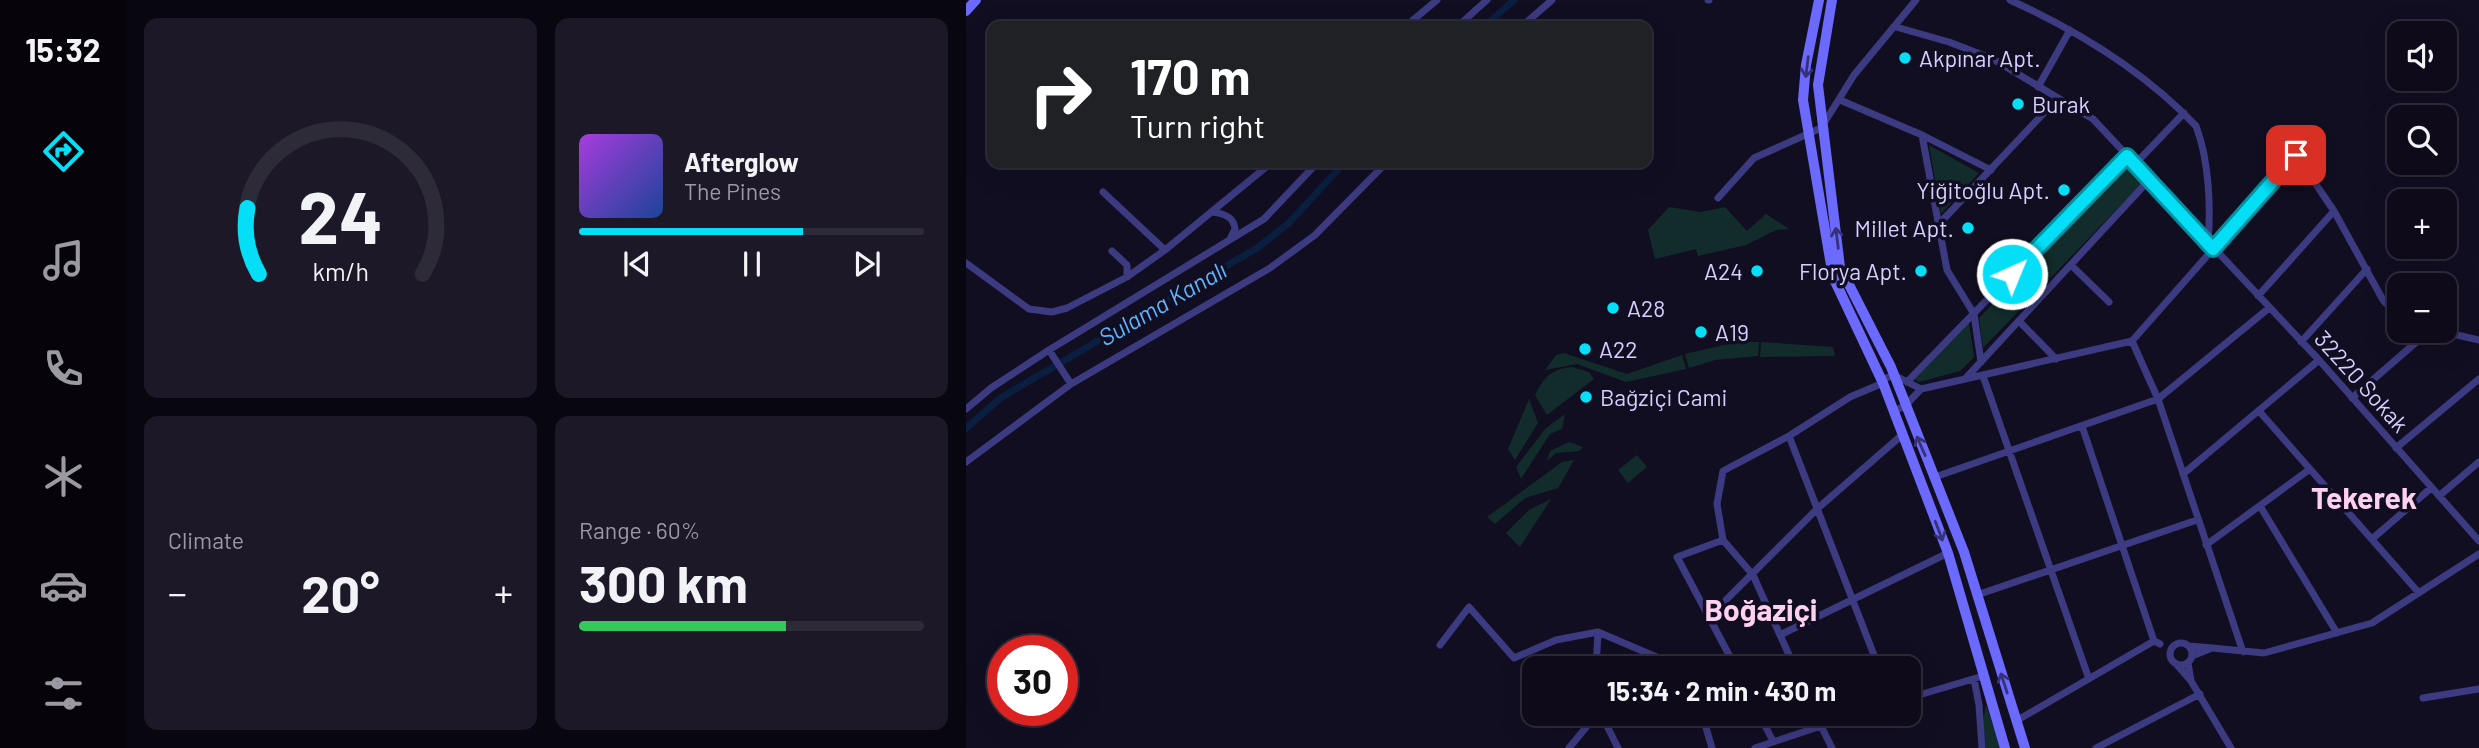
<!DOCTYPE html>
<meta charset="utf-8">
<style>
:root{--surface:#0e0a1a;--page:#1c1827;--text:#f1f3f6;--muted:#9b9aa2;--line:#2e2b39;--accent:#04dff7}
body{margin:0;font-family:Barlow,sans-serif;background:var(--page);color:var(--text);height:100vh;display:flex;flex-direction:column;font-size:26px;white-space:nowrap}
*{box-sizing:border-box;margin:0}
p{font-size:23px;color:var(--muted)}
.icon{flex:none;width:38px;height:38px;fill:none;stroke:currentColor;stroke-width:2;stroke-linecap:round;stroke-linejoin:round}
.map{position:relative;flex:1;overflow:hidden}
.details{display:flex;flex-direction:column;gap:18px;padding:18px;background:#08060e;width:840px}
.details>*{flex:none}
.top-card{position:absolute;left:21px;top:21px;width:665px;height:147px;border-radius:14px;box-shadow:0 7px 28px #0002,0 0 0 2px var(--line);background:#202124;color:#fff;overflow:hidden}
.tools{position:absolute;left:1421px;top:21px;display:grid;gap:14px}
.tools a{display:grid;place-items:center;width:70px;height:70px;border-radius:14px;background:var(--surface);box-shadow:0 7px 28px #0002,0 0 0 2px var(--line);font-size:35px}
.speed{position:absolute;left:21px;top:635px;display:flex;gap:14px;font-size:35px;font-weight:700;text-align:center}
.speed>*{display:grid;place-content:center;width:91px;height:91px;border-radius:50%;background:var(--surface);box-shadow:0 7px 28px #0002,0 0 0 2px var(--line);line-height:1}
.speed .limit{border:10px solid #d22;background:#fff;color:#111}
.pin{position:absolute;display:grid;place-items:center;width:60px;height:60px;color:#fff;margin:-30px;border-radius:14px;box-shadow:0 4px 10px #0006}
.me{position:absolute;width:77px;margin:-38px;rotate:44deg;stroke-linejoin:round;filter:drop-shadow(0 0 5px #0008)}
.turn{display:flex;align-items:center;gap:24px;height:147px;padding:0 28px;font-size:32px}
.turn .icon{width:91px;height:91px;stroke-width:2.5}
.turn b{display:block;font-size:49px;line-height:60px}
.big{font-size:52px;font-weight:700;line-height:1.1}
.details .tile{flex:1;display:flex;flex-direction:column;justify-content:center;gap:10px;min-width:0;padding:0 24px;border-radius:14px;background:var(--page)}
.details .dial{align-items:center;gap:0}
.dial svg{height:182px;overflow:visible;fill:none;stroke:var(--line);stroke-width:7;stroke-linecap:round;text-anchor:middle}
.dial text{fill:var(--text);stroke:none}
.song{display:flex;align-items:center;gap:21px}
.cover{width:84px;height:84px;border-radius:10px;background:linear-gradient(135deg,hsl(280 70% 55%),hsl(220 70% 35%))}
.played{height:7px;border-radius:4px;background:linear-gradient(90deg,var(--accent) 65%,var(--line) 65%)}
.keys{display:flex;justify-content:space-around;direction:ltr}
.heat{display:flex;justify-content:space-between;align-items:center;font-size:38px;direction:ltr}
.charge{height:10px;border-radius:5px;background:linear-gradient(90deg,#34c759 60%,var(--line) 0)}
.details .tiles{flex:1;display:grid;gap:18px;grid-template-columns:repeat(2,1fr)}
.trip{position:absolute;left:556px;top:656px;width:399px;height:70px;border-radius:14px;background:var(--surface);box-shadow:0 7px 28px #0002,0 0 0 2px var(--line);font-weight:700;line-height:70px;text-align:center}
main{display:flex;flex:1;min-height:0}
.menu{display:flex;flex-direction:column;width:126px;justify-content:space-around;align-items:center;background:#06040a;color:var(--muted)}
.menu .icon{width:49px;height:49px}
.menu .on{color:var(--accent)}
.menu b{font-size:32px;color:var(--text)}
.map>svg:first-child{display:block}
.green{fill:#112c2b}
.lines{fill:none;stroke-linecap:round;stroke-linejoin:round}
.canal{stroke:#0a1e3f;stroke-width:7}
.minor{stroke:#3c3a81;stroke-width:7}
.secondary{stroke:#6c69fd;stroke-width:10}
.oneway{stroke:#36327a}
.route-casing{stroke:#0391a1;stroke-width:18}
.route{stroke:#04dff7;stroke-width:12}
.poi-dot{fill:#04dff7;stroke:#120e22;stroke-width:2.5}
.labels{text-anchor:middle;dominant-baseline:central;stroke-width:7;stroke-linejoin:round;paint-order:stroke}
.poi-label{font-size:23px;fill:#d5d0fe;stroke:#120e22;text-anchor:start}
.street-label{font-size:23px;fill:#d5d0fe;stroke:#120e22}
.water-label{font-size:24px;font-style:italic;fill:#60b4fd;stroke:#120e22}
.district-label{font-size:30px;font-weight:bold;fill:#fed2ee;stroke:#120e22}
</style>
<main>
<nav class="menu">
<b>15:32</b>
<svg class="icon on" aria-label="directions" viewBox="0 0 24 24"><path d="M12 3l9 9-9 9-9-9zM9 14v-3h6M13 9l2 2-2 2"/></svg>
<svg class="icon" aria-label="music" viewBox="0 0 24 24"><path d="M9 18V5l10-2v13"/><circle cx="6" cy="18" r="3"/><circle cx="16" cy="16" r="3"/></svg>
<svg class="icon" aria-label="phone" viewBox="0 0 24 24"><path d="M5 4h4l2 5-3 2q2 4 5 5l2-3 5 2v4C11 20 4 13 5 4z"/></svg>
<svg class="icon" aria-label="climate" viewBox="0 0 24 24"><path d="M12 3v18M4 7l16 10M4 17L20 7"/></svg>
<svg class="icon" aria-label="car" viewBox="0 0 24 24"><path d="M5 17H2v-5l4-1 3-4h7l3 4 3 1v5h-3M9 17h6M6 11h13"/><circle cx="7" cy="17" r="2"/><circle cx="17" cy="17" r="2"/></svg>
<svg class="icon" aria-label="filters" viewBox="0 0 24 24"><path d="M4 7h16M4 17h16"/><circle cx="9" cy="7" r="2"/><circle cx="15" cy="17" r="2"/></svg>
</nav>
<section class="details">
<div class="tiles">
<div class="tile dial"><svg viewBox="0 0 100 80">
<path d="M14 69A42 42 0 1 1 86 69"/>
<path d="M14 69A42 42 0 0 1 9 40" stroke="#04dff7"/>
<text x="50" y="56" font-size="32" font-weight="700">24</text>
<text x="50" y="72" font-size="11">km/h</text>
</svg></div>
<div class="tile">
<div class="song"><i class="cover"></i><div><b>Afterglow</b><p>The Pines</p></div></div>
<div class="played"></div>
<div class="keys"><svg class="icon" aria-label="previous" viewBox="0 0 24 24"><path d="M18 5L8 12l10 7zM5 5v14"/></svg><svg class="icon" aria-label="pause" viewBox="0 0 24 24"><path d="M8 5v14M16 5v14"/></svg><svg class="icon" aria-label="next" viewBox="0 0 24 24"><path d="M6 5l10 7-10 7zM19 5v14"/></svg></div>
</div>
<div class="tile"><p>Climate</p>
<div class="heat"><a>−</a><b class="big">20°</b><a>+</a></div>
</div>
<div class="tile"><p>Range · 60%</p><b class="big">300 km</b><div class="charge"></div></div>
</div>
</section>
<div class="map">
<svg width="1513" height="748" viewBox="0 0 1513 748">
<rect width="100%" height="100%" fill="#120e22"/>
<path class="green" d="M963,145L1013,173L975,214Z
M1161,166L1177,182L1017,348L1013,318Z
M703,207L735,212L759,207L781,231L800,214L823,229L810,230L780,245L732,256L730,249L689,259L682,230Z
M1003,323L1008,357L994,371L953,382L948,379Z
M771,342H793L792,356L749,360L723,368L719,354Z
M795,342L867,347L869,356L794,357Z
M598,353L661,374L716,355L720,369L660,382L611,364L579,370L590,355Z
M606,367L623,372L628,379L581,415L569,395C579,376 584,370 606,367Z
M563,399L572,423L549,460L542,449Z
M599,414L596,429L584,434L555,479L550,467L579,429Z
M603,442L617,447L613,451L590,453L581,461L584,451Z
M671,455L681,467L662,483L652,470Z
M608,460L592,488L559,498L529,524L521,517L596,462Z
M585,499L554,547L540,533L563,510Z
M1020,705L1035,748H1020L1017,721Z"/>
<g class="lines">
<path class="canal" d="M519,26L548,0
M0,428L36,397L291,248L323,223L378,163"/>
<path class="minor" d="M742,0H743
M1044,0C1112,31 1179,72 1230,126C1243,160 1245,207 1242,243
M440,26L471,0
M492,26L521,0
M556,26L586,0
M930,27L983,42L1027,59L1127,119L1353,360L1513,541
M1072,87L1104,30
M874,100L956,135L1025,170
M956,135L981,270L1008,314L1015,362
M1169,164L1218,113
M137,192L199,250
M752,198L788,158L855,128L888,75L950,0
M245,212C256,213 268,216 269,229L264,239
M973,224L1091,99
M146,251L161,265V277
M0,263L63,309L86,312L101,308L161,277L199,250L305,163
M1105,265L1143,302
M1292,296L1368,211
M1053,321L1090,359
M1474,331L1513,340
M1166,341L1192,399L1277,652
M1335,342L1401,269
M83,350L105,384
M1017,376L1123,679
M999,379L1184,179
M915,380L928,375L955,389L1166,341L1330,155L1368,211L1417,300L1433,317
M941,382L1161,156
M1386,398L1463,331
M0,409L25,388L83,350L298,219L351,163
M928,411L939,406L955,389
M1293,411L1453,593
M1116,426L1188,641
M823,436L913,668
M1430,448L1513,379
M0,462L105,384L304,268L349,235L420,163
M1217,474L1353,360
M969,477L1192,399L1303,308
M1473,496L1513,462
M1294,506L1371,633
M1406,539L1465,488
M757,540L751,504L757,471L823,436L884,397L917,383
M1240,545L1344,469
M1011,595L1231,520
M743,617L851,509L936,435
M1204 654a11 11 0 1 1 22 0a11 11 0 1 1-22 0Z
M474,645L503,607L548,658L590,640L632,632L693,658L706,668
M1223,646L1246,648L1226,656
M1246,648L1298,653L1406,623L1513,554
M1211,665L1225,681L1222,663
M630,668L632,632
M770,668L711,557L757,540L787,575L814,635
M829,668L814,635L982,553
M1008,679L1013,705L1016,748
M1225,681L1265,748
M943,698L1017,676
M1457,698L1513,689
M635,714L652,748
M736,714L746,748
M793,714L807,741
M1050,721L1188,641L1194,644
M603,748L631,714
M789,748L855,726L849,714
M866,748L855,726L892,714
M1130,748L1234,694"/>
<path class="secondary" d="M853,0L840,65L837,100L867,277L917,383L982,553L1039,748
M866,0L852,85L874,267L925,367L998,552L1059,748
M0,11L10,0"/>
</g>
<defs><path id="oneway-shaft" d="M-6 0H5M1.5-3L5.5 0L1.5 3" fill="none" stroke-width="1.6" stroke-linecap="round" stroke-linejoin="round" transform="scale(1.75)"/></defs>
<g class="oneway">
<use href="#oneway-shaft" transform="translate(841 67) rotate(97)"/>
<use href="#oneway-shaft" transform="translate(871 238) rotate(-97)"/>
<use href="#oneway-shaft" transform="translate(955 446) rotate(-114)"/>
<use href="#oneway-shaft" transform="translate(973 531) rotate(69)"/>
<use href="#oneway-shaft" transform="translate(1038 683) rotate(-108)"/>
</g>
<g class="lines">
<g class="route-casing">
<path id="route" d="M1046,274L1161,156L1247,249L1330,155"/>
</g>
<use href="#route" class="route"/>
</g>
<g class="poi-dot">
<circle cx="939" cy="58" r="7"/>
<circle cx="1052" cy="104" r="7"/>
<circle cx="1098" cy="190" r="7"/>
<circle cx="1002" cy="228" r="7"/>
<circle cx="791" cy="271" r="7"/>
<circle cx="955" cy="271" r="7"/>
<circle cx="647" cy="308" r="7"/>
<circle cx="735" cy="332" r="7"/>
<circle cx="619" cy="349" r="7"/>
<circle cx="620" cy="397" r="7"/>
</g>
<g class="labels">
<g class="poi-label">
<text x="953" y="58">Akpınar Apt.</text>
<text x="1066" y="104">Burak</text>
<text x="1084" y="190" text-anchor="end">Yiğitoğlu Apt.</text>
<text x="988" y="228" text-anchor="end">Millet Apt.</text>
<text x="777" y="271" text-anchor="end">A24</text>
<text x="941" y="271" text-anchor="end">Florya Apt.</text>
<text x="661" y="308">A28</text>
<text x="749" y="332">A19</text>
<text x="633" y="349">A22</text>
<text x="634" y="397">Bağziçi Cami</text>
</g>
<g class="street-label">
<text transform="translate(1396 381) rotate(48)">32220 Sokak</text>
</g>
<g class="water-label">
<text transform="translate(196 303) rotate(-30)">Sulama Kanalı</text>
</g>
<g class="district-label">
<text x="1398" y="497">Tekerek</text>
<text x="795" y="609">Boğaziçi</text>
</g>
</g>
</svg>
<div class="tools">
<a><svg class="icon" aria-label="sound" viewBox="0 0 24 24"><path d="M4 9h4l5-4v14l-5-4H4zM17 9q2 3 0 6"/></svg></a>
<a><svg class="icon" aria-label="search" viewBox="0 0 24 24"><circle cx="10" cy="10" r="6"/><path d="M15 15l6 6"/></svg></a>
<a>+</a>
<a>−</a>
</div>
<div class="speed"><div class="limit">30</div></div>
<div class="pin" style="left:1330px;top:155px;background:#d93025"><svg class="icon" aria-label="arrive" viewBox="0 0 24 24"><path d="M6 21V4h12l-3 4 3 4H6"/></svg></div>
<svg class="me" style="left:1046px;top:274px" viewBox="-20 -20 40 40"><circle r="17" fill="#04dff7" stroke="#fff" stroke-width="3"/><path d="M0-11L8 9 0 5-8 9z" fill="#fff"/></svg>
<div class="trip">15:34 · 2 min · 430 m</div>
<div class="top-card">
<div class="turn"><svg class="icon" aria-label="right" viewBox="0 0 24 24"><path d="M7 20v-9h11M14 6l5 5-5 5"/></svg><div><b>170 m</b>Turn right</div></div>
</div>
</div>
</main>
